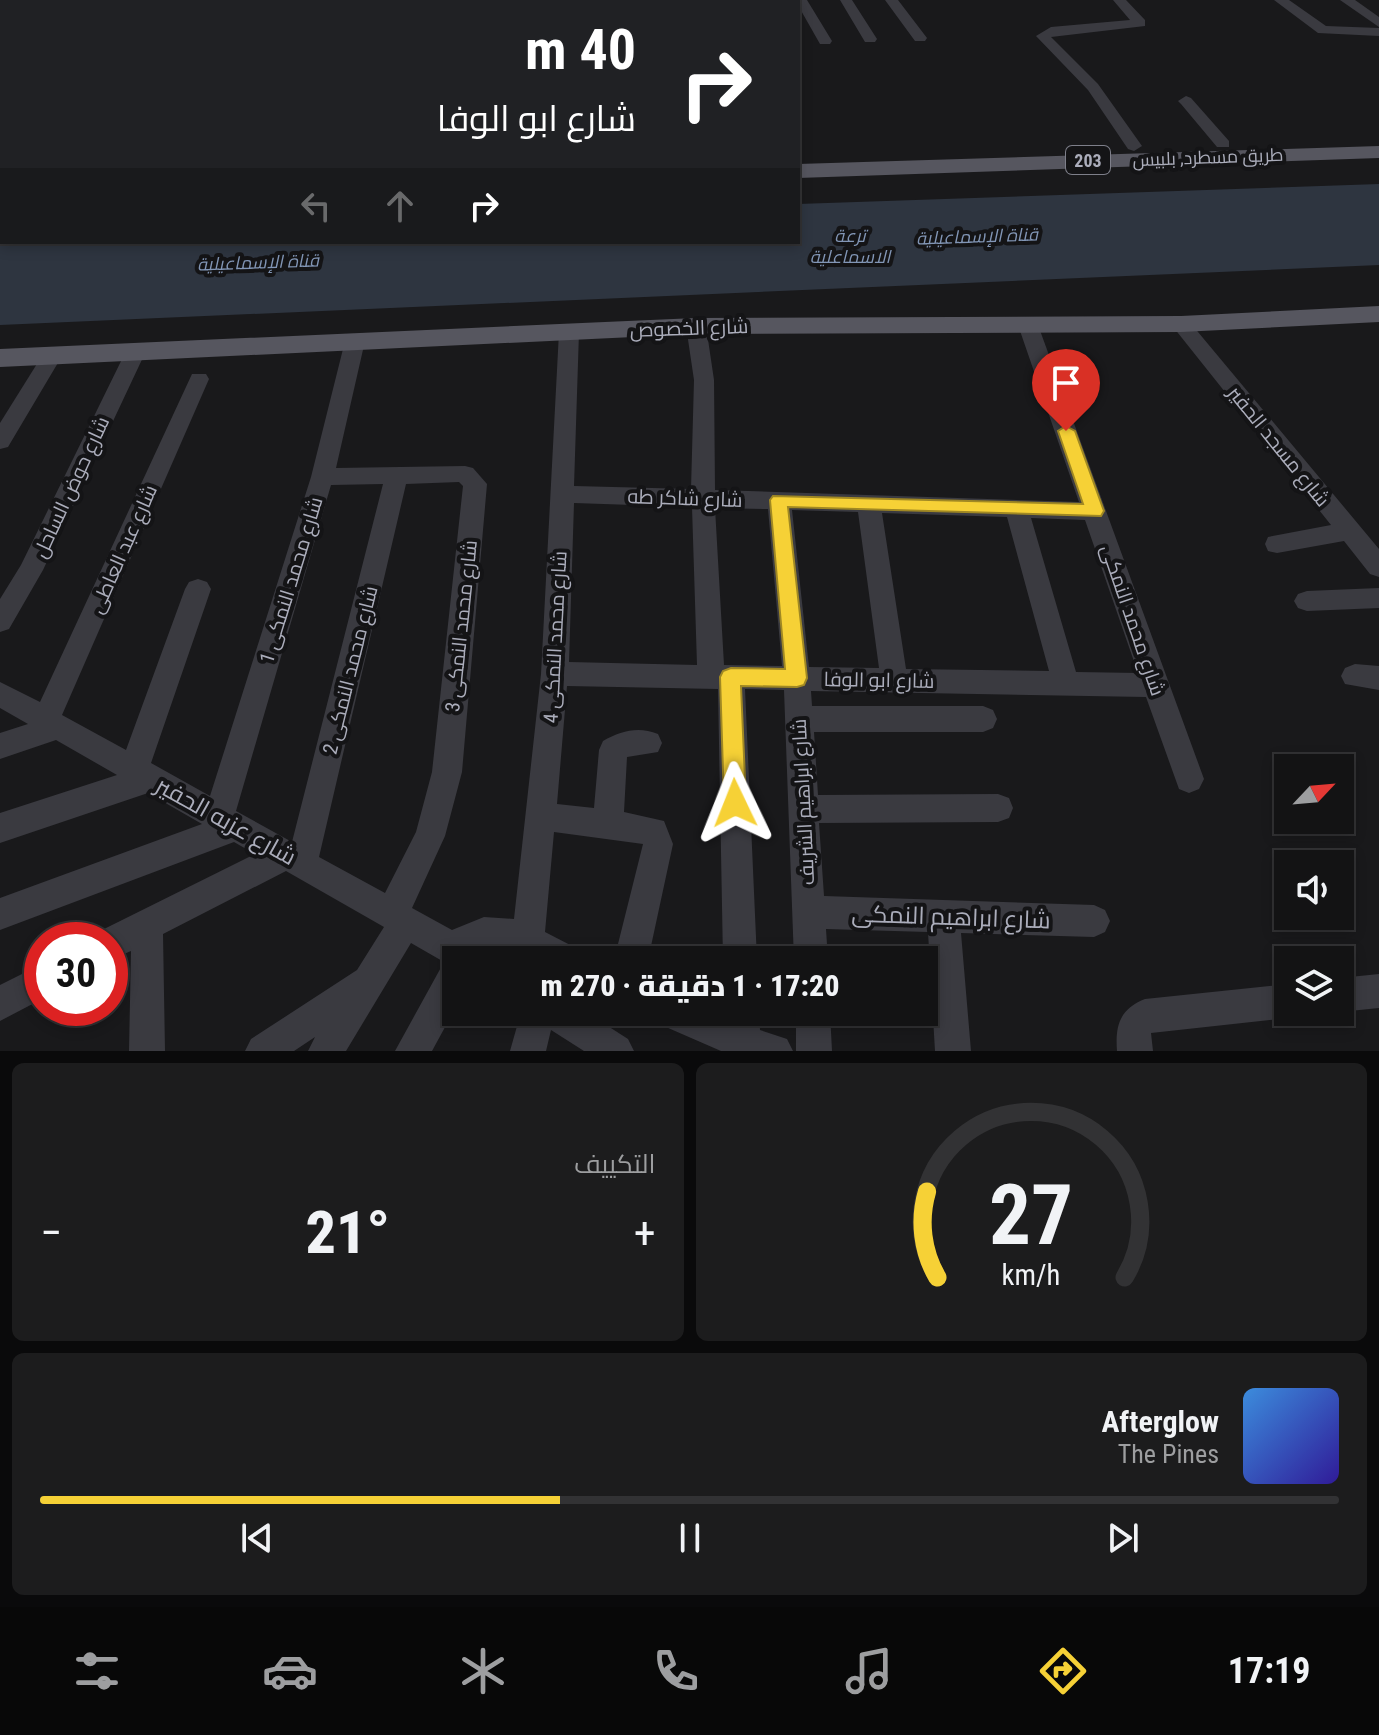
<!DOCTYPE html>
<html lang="ar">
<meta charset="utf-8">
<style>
:root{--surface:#131314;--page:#1c1c1d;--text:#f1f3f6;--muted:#9d9ea0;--line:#323234;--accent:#f6d136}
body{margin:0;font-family:"Roboto Condensed",Cairo,sans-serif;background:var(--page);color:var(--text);direction:rtl;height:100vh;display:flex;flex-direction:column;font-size:30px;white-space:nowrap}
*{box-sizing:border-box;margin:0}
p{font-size:26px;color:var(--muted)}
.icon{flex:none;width:44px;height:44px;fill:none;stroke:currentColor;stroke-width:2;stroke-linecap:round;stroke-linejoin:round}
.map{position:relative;height:1051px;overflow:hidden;direction:ltr}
.drawer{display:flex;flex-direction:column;gap:12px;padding:12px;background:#0a0a0b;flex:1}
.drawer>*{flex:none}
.top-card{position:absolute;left:0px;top:0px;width:800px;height:244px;box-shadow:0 4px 12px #0003,0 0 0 2px var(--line);direction:rtl;background:#202124;color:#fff;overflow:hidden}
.needle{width:52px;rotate:64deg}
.buttons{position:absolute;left:1274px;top:754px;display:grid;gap:16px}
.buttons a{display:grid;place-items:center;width:80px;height:80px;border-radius:0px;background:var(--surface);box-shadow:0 4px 12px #0003,0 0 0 2px var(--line);font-size:40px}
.speed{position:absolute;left:24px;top:922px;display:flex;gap:16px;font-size:40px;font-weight:700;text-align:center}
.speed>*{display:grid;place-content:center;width:104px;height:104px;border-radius:50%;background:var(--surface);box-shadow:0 4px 12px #0003,0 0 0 2px var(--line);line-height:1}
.speed .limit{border:12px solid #d22;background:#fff;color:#111}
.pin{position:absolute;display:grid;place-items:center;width:68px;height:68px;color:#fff;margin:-82px -34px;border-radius:50% 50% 50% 0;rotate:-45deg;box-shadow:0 0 8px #0007}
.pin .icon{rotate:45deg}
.me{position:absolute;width:88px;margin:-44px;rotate:358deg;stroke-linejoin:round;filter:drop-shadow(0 0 6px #0008)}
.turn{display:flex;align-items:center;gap:28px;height:168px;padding:0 32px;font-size:36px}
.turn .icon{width:104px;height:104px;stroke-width:2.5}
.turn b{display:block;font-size:56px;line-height:68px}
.lanes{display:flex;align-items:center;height:76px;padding:0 32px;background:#0003;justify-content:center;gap:40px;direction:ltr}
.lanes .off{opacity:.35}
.big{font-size:60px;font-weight:800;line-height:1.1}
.drawer .widget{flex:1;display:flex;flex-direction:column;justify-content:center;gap:12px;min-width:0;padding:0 28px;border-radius:12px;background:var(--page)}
.drawer .dial{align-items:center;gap:0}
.dial svg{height:208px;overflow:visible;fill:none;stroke:var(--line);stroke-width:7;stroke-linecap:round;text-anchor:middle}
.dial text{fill:var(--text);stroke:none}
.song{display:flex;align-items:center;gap:24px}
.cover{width:96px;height:96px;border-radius:12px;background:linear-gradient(135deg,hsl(210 70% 55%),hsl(250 70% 35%))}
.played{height:8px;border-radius:4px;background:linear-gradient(90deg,var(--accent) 40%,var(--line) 40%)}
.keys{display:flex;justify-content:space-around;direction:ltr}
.heat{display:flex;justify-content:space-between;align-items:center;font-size:44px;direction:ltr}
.drawer .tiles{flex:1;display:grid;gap:12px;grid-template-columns:1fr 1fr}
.widget:last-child{grid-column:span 2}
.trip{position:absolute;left:442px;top:946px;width:496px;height:80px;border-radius:0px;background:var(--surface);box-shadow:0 4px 12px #0003,0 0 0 2px var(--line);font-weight:800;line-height:80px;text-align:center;direction:rtl}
.menu{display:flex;height:128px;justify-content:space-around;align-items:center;background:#080808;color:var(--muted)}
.menu .icon{width:56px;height:56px}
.menu .active{color:var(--accent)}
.menu b{font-size:36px;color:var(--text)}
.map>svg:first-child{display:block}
.water{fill:#2e3540}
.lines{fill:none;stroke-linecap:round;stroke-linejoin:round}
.minor{fill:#3a3a40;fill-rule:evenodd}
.major{fill:#56565f;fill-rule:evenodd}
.route{fill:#f6d136;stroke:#a08823;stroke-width:2}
.labels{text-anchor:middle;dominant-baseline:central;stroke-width:8;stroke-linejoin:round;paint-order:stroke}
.far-street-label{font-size:18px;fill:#abadbb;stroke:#141416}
.shield{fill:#141416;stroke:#7e7f8a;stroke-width:2}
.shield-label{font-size:18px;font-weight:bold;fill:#abadbb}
.far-water-label{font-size:18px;font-style:italic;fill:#8296b6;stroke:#141416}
.street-label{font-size:20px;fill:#abadbb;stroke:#141416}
.near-street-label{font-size:24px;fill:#abadbb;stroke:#141416}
</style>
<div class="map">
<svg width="1379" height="1051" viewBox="0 0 1379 1051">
<rect width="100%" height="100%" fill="#19191b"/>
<path class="water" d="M1379,184V265L0,325V233L2,242H798V204Z"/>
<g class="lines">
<path class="minor" d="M286,0H298V2H286Z
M353,0H365V2H353Z
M695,0H748L694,2Z
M795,0H807L832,41L830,44H820Z
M840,0H852L877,39L875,42H865Z
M885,0H898L927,38L925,41H915Z
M1113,0H1126L1145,20V26L1051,37L1098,84L1142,146L1134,151L1128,149L1088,90L1036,36L1051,27L1130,20Z
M1274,0H1289L1326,26L1379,28V36L1318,33Z
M1340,0H1355L1379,17V27Z
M0,3H2V11H0Z
M1186,96L1191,98L1229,141V147H1217L1181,104L1178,101Z
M2,154V164L0,165V155Z
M1181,318L1188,320L1379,549V577L1370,574L1344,541L1277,553L1268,551L1265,544L1268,537L1331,525L1174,328L1171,324L1174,320Z
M1028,319L1038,325L1204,779L1199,789L1189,793L1179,789L1146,697L811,691L812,706H983L993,710L997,719L993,728L983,732H814L818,795L998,794L1009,798L1013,808L1009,818L998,822L819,823L824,896L1094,905L1105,910L1110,921L1105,932L1094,937L961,933L971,1051H935L928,932L826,929L828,960H794L784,690L745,689L757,960H723L718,689L567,686L557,804L594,808L599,750L603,741C621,731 638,726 658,734L662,743L658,752L627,757L624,812L664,821L673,844L648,960H614L643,844L554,832L545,932L576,948L581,960C566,960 550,962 535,960C516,958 508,947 485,949L490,960H456V1007L432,1051H395L444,962L411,943L346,1051H308L315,1037L294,1051H245L251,1039L357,970L384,927L286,871L163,934L165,1051H129L131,951L110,960V940H95L98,932L255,854L234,842L0,930V898L202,824L148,793L0,843V813L117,775L56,740L0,759V733L28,724L0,708V682L40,702L192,374H206L209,379L62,715L126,750L185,589L189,582L198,579L207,582L211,589L151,763L210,796L311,477L345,341L355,335L362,336L365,341L336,468L465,466L473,468L487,484L462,772L445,836L412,908L452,930L484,917L514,919L541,674L559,332L562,328H576L579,332L574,486L691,489L694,380L686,326L696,320L706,326L714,380L715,490L1079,502L1018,325ZM459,482L463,486L432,772L416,832L385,893L319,857L406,484ZM383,484L292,842L236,811L331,485ZM574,503L692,507L697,665L569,662ZM715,508L768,509L782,666L724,665ZM792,510L858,512L879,668L809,667ZM882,513L1007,517L1049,671L906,669ZM1031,518L1085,520L1138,673L1076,672Z
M136,344L146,351L43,570L9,629L0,632V599L21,565L126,351Z
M52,349L62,356L8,447L0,449V423L45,351Z
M1379,588V608L1307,611L1298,608L1294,601L1298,594L1307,591Z
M1355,664L1379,666V690L1345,684L1341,676L1345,668Z
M42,964V999L0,1021V985Z
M1379,974V1008L1340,1012V978Z
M1288,984V1012H1300L1288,1018L1151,1033L1153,1051H1117C1115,1025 1120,1009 1145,999Z
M521,1012H586L628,1039L634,1051H584L551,1030L546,1051H510Z
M654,1012H712L725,1018V1012H759L760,1030L787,1039L793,1051H721L659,1024Z
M796,1012H830L832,1051H796Z"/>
<path class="major" d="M324,0H342L323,2Z
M1379,146V158L798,178V164Z
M0,185H2V199H0Z
M1379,306V322L1181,332L696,334L0,367V349L696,318L1181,316Z"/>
</g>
<path class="route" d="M1066,426L1075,431L1104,511L1101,516L788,507L807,678L804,685L797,687L741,686L746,803L743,811L735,814L727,811L724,803L720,677L723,671L731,668L785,669L770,500L773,496L1083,504L1058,431Z"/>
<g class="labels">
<g class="far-street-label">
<text transform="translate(1208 157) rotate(-2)">طريق مسطرد, بلبيس</text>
</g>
<rect class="shield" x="1066" y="146" width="44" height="28" rx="6"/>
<g class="shield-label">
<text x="1088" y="160">203</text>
</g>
<g class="far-water-label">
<text x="850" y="235">ترعة<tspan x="850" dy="21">الاسماعلية</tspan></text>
<text transform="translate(977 236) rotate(-2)">قناة الإسماعيلية</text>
<text transform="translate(258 262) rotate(-2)">قناة الإسماعيلية</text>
</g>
<g class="street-label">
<text transform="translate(689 328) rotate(-2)">شارع الخصوص</text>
<text transform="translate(1279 446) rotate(51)">شارع مسجد الحفير</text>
<text transform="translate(71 487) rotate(-65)">شارع حوض الساحل</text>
<text transform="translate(685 498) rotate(2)">شارع شاكر طه</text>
<text transform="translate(123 549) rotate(-66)">شارع عبد العاطى</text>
<text transform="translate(291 580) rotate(-73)">شارع محمد النمكى 1</text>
<text transform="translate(1133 620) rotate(71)">شارع محمد النمكى</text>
<text transform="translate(461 626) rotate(-84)">شارع محمد النمكى 3</text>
<text transform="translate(555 637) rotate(-87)">شارع محمد النمكى 4</text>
<text transform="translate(350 670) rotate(-76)">شارع محمد النمكى 2</text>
<text transform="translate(879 680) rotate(1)">شارع ابو الوفا</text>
<text transform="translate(803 802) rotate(-93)">شارع ابراهيم الشريف</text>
</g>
<g class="near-street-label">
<text transform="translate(226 821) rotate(29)">شارع عزبه الحفير</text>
<text transform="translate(951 917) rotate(2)">شارع ابراهيم النمكى</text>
</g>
</g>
</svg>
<div class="buttons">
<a><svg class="needle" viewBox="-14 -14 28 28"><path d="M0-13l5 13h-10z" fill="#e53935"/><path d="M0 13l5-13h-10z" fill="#9d9ea0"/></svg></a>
<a><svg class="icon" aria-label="sound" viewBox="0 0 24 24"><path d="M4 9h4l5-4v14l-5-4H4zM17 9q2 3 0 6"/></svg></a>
<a><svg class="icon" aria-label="layers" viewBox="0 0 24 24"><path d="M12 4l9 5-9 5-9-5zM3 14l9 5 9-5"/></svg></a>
</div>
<div class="speed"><div class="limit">30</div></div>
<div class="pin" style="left:1066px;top:431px;background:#d93025"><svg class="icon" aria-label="arrive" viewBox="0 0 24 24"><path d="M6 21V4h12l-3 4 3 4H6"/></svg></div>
<svg class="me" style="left:735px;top:803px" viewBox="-20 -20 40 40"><path d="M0-17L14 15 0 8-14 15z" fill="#f6d136" stroke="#fff" stroke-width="4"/></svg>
<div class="trip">17:20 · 1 دقيقة · 270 m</div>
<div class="top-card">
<div class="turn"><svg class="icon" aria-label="right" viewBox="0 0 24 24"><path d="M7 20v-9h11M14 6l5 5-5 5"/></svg><div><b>40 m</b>شارع ابو الوفا</div></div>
<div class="lanes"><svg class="icon off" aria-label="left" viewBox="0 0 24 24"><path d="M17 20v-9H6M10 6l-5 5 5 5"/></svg><svg class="icon off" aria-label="ahead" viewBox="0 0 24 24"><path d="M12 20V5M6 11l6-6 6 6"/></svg><svg class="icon" aria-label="right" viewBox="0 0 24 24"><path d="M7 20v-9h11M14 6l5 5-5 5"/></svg></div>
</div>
</div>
<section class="drawer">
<div class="tiles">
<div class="widget dial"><svg viewBox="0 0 100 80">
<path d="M14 69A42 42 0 1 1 86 69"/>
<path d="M14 69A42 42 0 0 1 10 36" stroke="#f6d136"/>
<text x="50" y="56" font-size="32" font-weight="700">27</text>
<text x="50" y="72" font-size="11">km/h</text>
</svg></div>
<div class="widget"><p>التكييف</p>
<div class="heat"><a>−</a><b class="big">21°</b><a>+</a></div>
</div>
<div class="widget">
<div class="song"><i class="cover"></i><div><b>Afterglow</b><p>The Pines</p></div></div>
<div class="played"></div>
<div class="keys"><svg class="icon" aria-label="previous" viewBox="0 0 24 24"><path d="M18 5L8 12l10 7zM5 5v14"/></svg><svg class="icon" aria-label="pause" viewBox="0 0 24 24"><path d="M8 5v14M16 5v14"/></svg><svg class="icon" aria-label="next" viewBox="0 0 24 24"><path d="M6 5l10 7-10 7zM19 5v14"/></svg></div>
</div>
</div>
</section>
<nav class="menu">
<b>17:19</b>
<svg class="icon active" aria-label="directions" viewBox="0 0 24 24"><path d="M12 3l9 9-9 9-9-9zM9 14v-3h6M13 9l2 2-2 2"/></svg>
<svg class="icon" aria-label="music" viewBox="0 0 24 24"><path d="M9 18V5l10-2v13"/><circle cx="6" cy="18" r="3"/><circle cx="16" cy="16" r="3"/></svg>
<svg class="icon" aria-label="phone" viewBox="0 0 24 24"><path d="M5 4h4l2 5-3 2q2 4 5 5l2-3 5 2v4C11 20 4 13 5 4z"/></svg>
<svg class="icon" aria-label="climate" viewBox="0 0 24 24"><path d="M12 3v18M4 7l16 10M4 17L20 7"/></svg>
<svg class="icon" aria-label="car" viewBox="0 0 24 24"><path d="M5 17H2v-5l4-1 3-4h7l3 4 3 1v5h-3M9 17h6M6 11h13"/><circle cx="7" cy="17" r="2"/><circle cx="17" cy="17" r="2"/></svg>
<svg class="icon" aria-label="filters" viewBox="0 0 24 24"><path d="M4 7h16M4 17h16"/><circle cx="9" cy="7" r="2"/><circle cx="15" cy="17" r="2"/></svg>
</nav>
